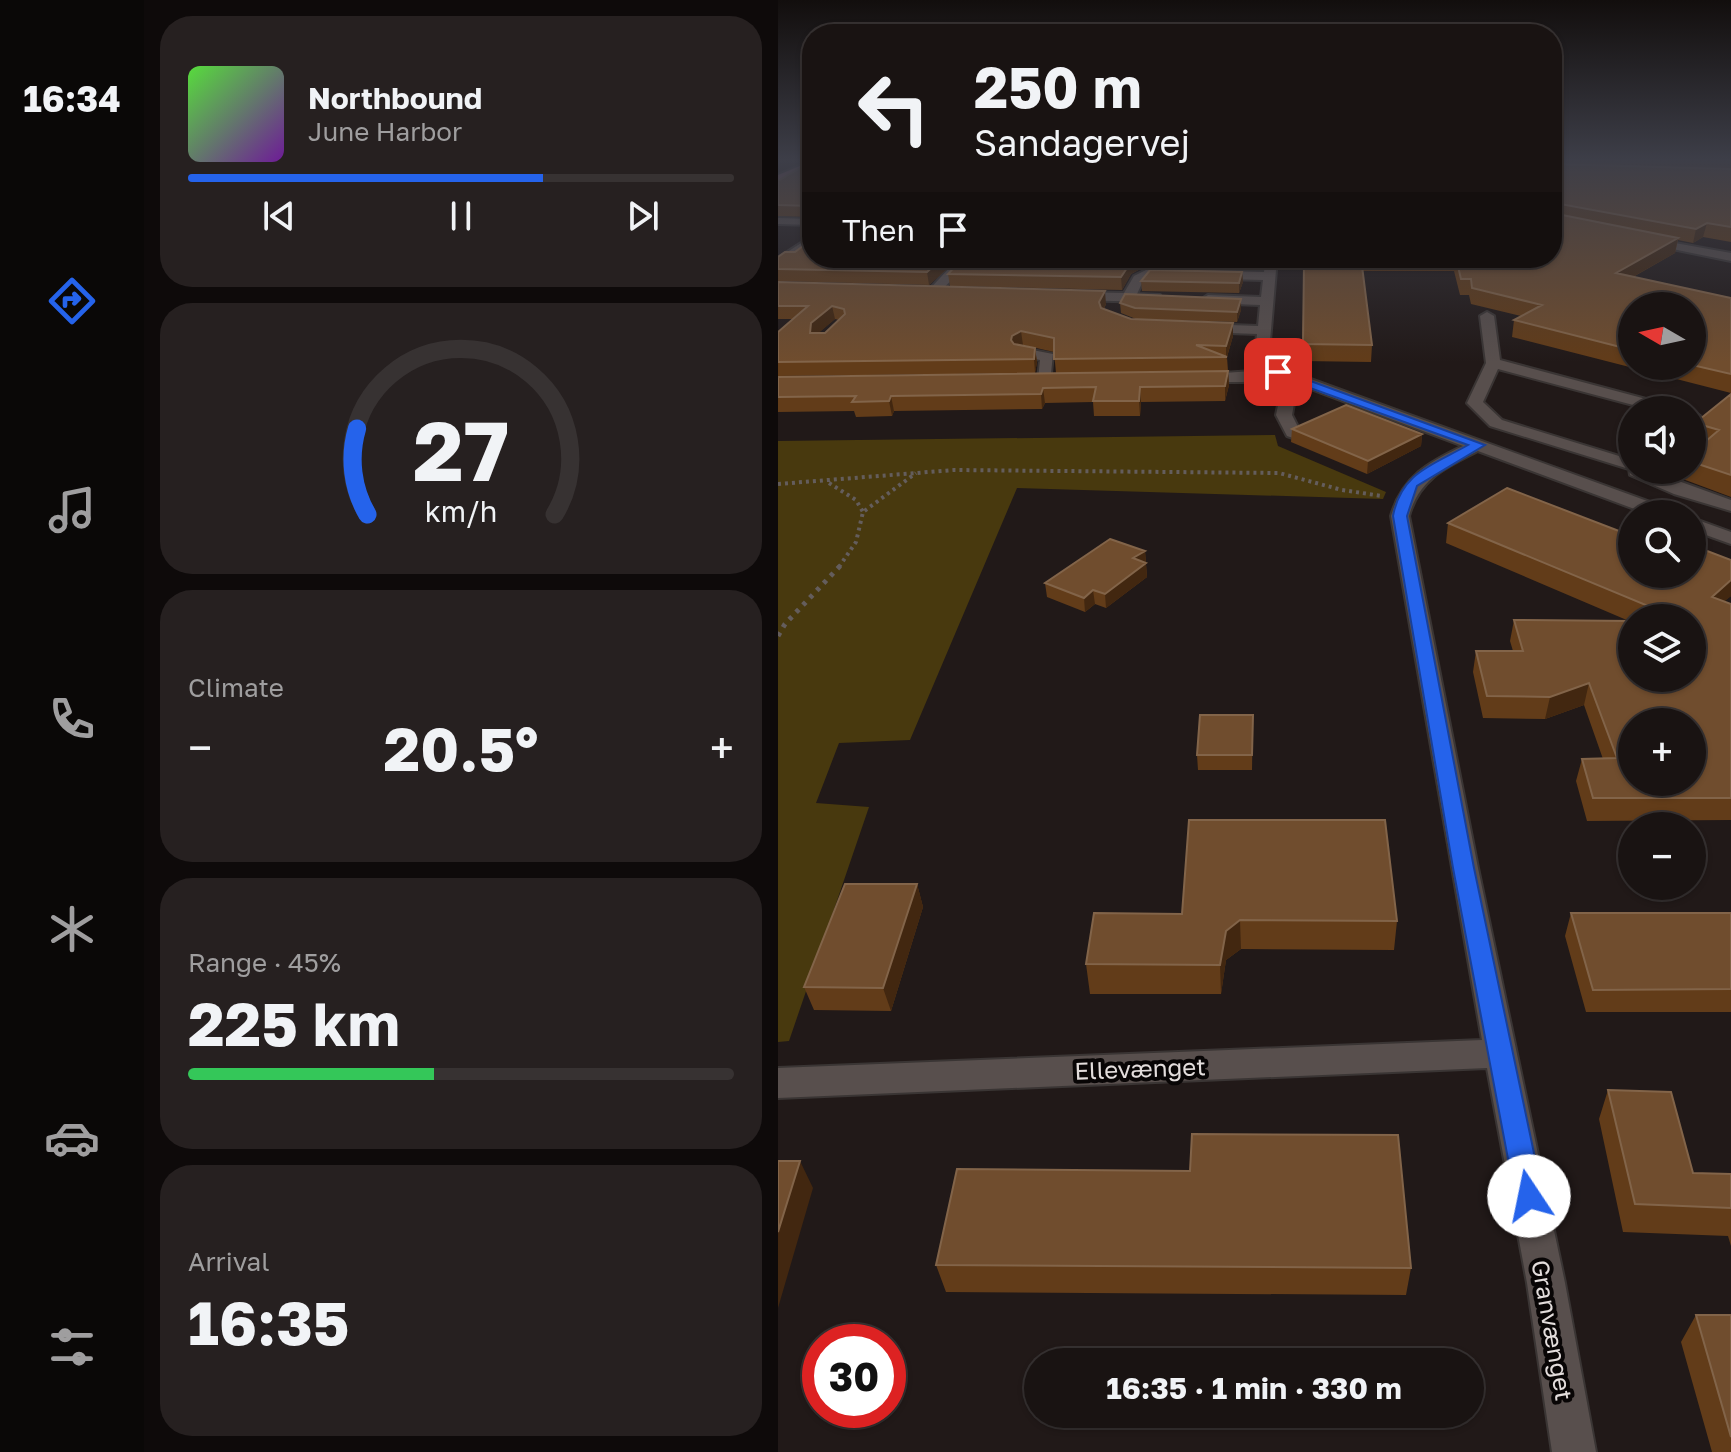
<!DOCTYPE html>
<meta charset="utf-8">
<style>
:root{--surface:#191312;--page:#262020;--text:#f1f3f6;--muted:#9f9e9f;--line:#373232;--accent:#2563eb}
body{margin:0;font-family:"Golos Text",sans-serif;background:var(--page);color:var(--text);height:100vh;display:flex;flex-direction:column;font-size:30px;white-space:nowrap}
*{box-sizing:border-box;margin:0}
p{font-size:26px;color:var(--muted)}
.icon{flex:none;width:44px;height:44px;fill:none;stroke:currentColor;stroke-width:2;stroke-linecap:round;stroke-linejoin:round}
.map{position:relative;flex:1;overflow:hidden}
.details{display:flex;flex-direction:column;gap:16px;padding:16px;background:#0e0a0a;width:634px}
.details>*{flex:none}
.banner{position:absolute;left:24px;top:24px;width:760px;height:244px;border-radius:32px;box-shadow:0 2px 6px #0004,0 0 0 2px var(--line);background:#191312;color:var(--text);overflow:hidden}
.needle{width:52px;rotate:279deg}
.fabs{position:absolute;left:840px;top:292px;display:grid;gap:16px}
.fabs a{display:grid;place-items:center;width:88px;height:88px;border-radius:50%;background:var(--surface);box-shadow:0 2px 6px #0004,0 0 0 2px var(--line);font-size:40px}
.speed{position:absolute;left:24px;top:1324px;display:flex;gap:16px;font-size:40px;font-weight:700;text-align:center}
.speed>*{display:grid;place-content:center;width:104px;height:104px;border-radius:50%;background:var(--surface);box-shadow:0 2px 6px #0004,0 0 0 2px var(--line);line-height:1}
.speed .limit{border:12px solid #d22;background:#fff;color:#111}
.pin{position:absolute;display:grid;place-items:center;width:68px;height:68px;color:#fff;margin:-34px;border-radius:16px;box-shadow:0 4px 12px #0006}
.me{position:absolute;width:88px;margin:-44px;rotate:349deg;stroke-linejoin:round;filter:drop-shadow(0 0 6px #0008)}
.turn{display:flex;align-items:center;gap:28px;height:168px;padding:0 40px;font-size:36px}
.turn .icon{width:104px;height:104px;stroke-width:2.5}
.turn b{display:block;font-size:56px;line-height:68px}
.then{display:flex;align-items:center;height:76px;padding:0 40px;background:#0003;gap:16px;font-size:30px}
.big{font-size:60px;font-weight:700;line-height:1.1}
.details .card{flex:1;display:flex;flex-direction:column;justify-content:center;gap:12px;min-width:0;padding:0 28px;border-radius:32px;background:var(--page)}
.details .dial{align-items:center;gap:0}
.dial svg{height:208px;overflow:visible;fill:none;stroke:var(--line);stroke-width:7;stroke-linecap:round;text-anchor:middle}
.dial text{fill:var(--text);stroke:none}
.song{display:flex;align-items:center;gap:24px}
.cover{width:96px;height:96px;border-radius:12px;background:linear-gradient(135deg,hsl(110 70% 55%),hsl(280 70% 35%))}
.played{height:8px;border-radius:4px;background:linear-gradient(90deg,var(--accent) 65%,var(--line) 65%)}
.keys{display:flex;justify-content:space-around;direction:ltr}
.heat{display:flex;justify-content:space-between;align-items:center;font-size:44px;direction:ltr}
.charge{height:12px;border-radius:6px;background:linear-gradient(90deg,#34c759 45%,var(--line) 0)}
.trip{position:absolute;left:246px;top:1348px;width:460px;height:80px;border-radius:40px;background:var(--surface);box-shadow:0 2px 6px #0004,0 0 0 2px var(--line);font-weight:700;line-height:80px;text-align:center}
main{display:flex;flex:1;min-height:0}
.menu{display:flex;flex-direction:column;width:144px;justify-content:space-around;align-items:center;background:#0a0807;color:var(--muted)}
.menu .icon{width:56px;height:56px}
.menu .selected{color:var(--accent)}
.menu b{font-size:36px;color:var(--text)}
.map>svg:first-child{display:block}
.green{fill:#48390e}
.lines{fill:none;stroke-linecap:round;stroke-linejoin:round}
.minor-casing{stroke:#3a3534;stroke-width:4}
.major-casing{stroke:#3a3534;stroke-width:4}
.path-far1{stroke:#645d5c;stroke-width:4;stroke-dasharray:3 4;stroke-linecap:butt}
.path{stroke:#645d5c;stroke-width:5;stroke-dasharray:4 6;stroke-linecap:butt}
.minor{fill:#584f4d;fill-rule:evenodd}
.major{fill:#9f6577;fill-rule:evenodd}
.wall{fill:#623c19;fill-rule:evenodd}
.shaded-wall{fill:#422710}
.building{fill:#704d2e;stroke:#826449;stroke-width:2;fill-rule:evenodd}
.route{fill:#2563eb;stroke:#184099;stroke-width:2}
.labels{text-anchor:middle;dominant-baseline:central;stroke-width:8;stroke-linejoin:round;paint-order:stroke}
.near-street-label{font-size:24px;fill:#e3dddc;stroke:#080505}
</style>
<main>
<nav class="menu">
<b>16:34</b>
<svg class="icon selected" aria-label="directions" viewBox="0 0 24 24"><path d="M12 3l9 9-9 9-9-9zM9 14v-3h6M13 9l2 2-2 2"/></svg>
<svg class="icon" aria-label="music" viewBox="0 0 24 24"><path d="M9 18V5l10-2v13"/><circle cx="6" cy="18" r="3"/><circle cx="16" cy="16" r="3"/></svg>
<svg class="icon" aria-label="phone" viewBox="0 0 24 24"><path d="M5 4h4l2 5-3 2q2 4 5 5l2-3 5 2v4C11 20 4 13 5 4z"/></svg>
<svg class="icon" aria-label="climate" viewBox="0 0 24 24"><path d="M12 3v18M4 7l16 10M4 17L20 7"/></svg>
<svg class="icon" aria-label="car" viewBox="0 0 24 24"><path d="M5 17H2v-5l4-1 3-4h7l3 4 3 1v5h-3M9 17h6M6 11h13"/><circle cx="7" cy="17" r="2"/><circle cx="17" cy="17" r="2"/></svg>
<svg class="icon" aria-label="filters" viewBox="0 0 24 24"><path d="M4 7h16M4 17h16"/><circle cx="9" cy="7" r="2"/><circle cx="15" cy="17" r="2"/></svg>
</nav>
<section class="details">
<div class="card">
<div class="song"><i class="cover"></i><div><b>Northbound</b><p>June Harbor</p></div></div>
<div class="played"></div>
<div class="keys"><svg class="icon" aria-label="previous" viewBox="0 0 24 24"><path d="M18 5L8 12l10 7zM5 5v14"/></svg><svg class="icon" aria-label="pause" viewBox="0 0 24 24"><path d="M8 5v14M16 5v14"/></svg><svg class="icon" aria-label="next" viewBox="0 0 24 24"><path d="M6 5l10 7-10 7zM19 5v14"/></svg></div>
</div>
<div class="card dial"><svg viewBox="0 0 100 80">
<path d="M14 69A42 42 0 1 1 86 69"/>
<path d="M14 69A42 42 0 0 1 10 36" stroke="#2563eb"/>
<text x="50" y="56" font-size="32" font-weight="700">27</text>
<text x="50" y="72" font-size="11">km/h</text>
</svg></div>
<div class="card"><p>Climate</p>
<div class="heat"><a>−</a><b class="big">20.5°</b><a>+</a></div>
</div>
<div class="card"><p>Range · 45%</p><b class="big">225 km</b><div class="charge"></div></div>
<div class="card"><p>Arrival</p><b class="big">16:35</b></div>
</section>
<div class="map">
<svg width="953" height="1452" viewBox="0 0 953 1452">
<rect width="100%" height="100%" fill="#211918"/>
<path class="green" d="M497,435L500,446L608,492L605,499L239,488L132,740L61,743L38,803L91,807L11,1041L0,1042V441Z"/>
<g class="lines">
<g class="minor-casing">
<path id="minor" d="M0,218L34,219V225L0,224Z
M34,236V244L0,268V258Z
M869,238L953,253V261L865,243V239Z
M487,258H499L491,353L505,369L894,510L896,514H870L700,451C668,467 641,479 631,516L700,868L787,1283L818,1452H774L749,1283L709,1068L0,1098V1068L704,1040L613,516C624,477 651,462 685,446L530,388L517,398L514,415L523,433L515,438L509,436L498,415L502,396L517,383L499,377L465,382H413V376L418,375L488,370L477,353L479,334L425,332L418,328L425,324L480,326L482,305L430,303L424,299L430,295L483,297L485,280L372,277L365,281L359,294L382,295V301L377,302L294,300L288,296L294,292L346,293L356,276L370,269L486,272Z
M198,263L202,264V270L182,271L159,295L149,292L175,264Z
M709,312L716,316L722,360L898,407L900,410H874L720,369L705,402L724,420L854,460V470H870L953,500V511L896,494L852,475L851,469L712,426L689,403L708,363L702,316Z
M244,348L275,354L272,383L267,384L260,380L262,360L239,355L237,352Z
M914,411L922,416L920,421L914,423Z
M914,518L953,532V544L914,530Z"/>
</g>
<g class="major-casing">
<path id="major" d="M34,161V167L0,182V175Z"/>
</g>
<path class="path-far1" d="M51,483L78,500L85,512
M0,484L176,470L501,473L564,490L604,496
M61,567L78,542L85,512L138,473"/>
<path class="path" d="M0,636L7,624L63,565"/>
<use href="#minor" class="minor"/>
<use href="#major" class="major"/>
</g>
<path class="wall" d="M774,158H953V242L925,237L915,243L900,240L897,253L855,277L953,298V393L734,337L736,320L743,316L693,304L691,295H682L676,271H585L594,345L593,362L524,361L526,264H531V258H774ZM854,306H914V366H854Z
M34,161V217L0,216V181Z
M0,257L126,265L135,258H469L466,269L366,267L353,274L344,290L172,286L170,274L222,263L224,261L179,260L151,285L0,281Z
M464,272L465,282L461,293L364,291L363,281Z
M0,282L328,304L326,309L353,319L455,336L449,357L451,385L447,401L363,402L362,416H316L315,402L267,403L264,409L116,411L114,416L78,417L76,411L0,412V377L278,373L276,352L245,345L244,346L257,348L259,362L257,373L0,376V332L15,319H0ZM57,319L61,320L47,333H40Z
M342,303L463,310L459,322L358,319L343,313Z
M953,394V497L902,478L904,470H914V453L923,445L914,442V436L917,423Z
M514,429L644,434L643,446L589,474L513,442Z
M670,523L854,574L953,560V596L946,601L953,604V820L809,821L798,781L804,759H825L806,705L767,719L705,718L695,672L698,651H735L732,641L736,620L851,621L668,543ZM854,618H914L854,678Z
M367,551L369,577L328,608L317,604L307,612L269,597L267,583Z
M475,715L474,770H420L419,755Z
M139,884L145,907L113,1011L36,1010L26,987Z
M316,913L619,921L616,950L463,949L448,960L443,994H312L308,964Z
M793,913H953V1012H808L787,936Z
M830,1090L915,1173L953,1174V1246L950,1236L845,1232L821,1119Z
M412,1171L633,1268L628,1295L168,1292L158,1265Z
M918,1315H953V1452H934L903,1342Z"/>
<path class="shaded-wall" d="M929,223L925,237L915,243L918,229Z
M900,238L897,253L835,288L838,273Z
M165,258H179V260L151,285L149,272Z
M360,258H366V267L353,274L344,290L343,277L353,262Z
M464,272L465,282L461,293V283Z
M327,291L328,304L322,316L321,302Z
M463,299V310L459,322V312Z
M54,306L57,319L36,337L32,333L33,323Z
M455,323V336L448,360V346Z
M243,331L245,345L236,349L233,340L234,336Z
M257,348L259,362L257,373L256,359Z
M450,371L451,385L447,401V386Z
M362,387L363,402L362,416L361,401Z
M265,388L267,403L264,409L263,394Z
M113,396L116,411L114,416L111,401Z
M644,434L643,446L589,474L590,461Z
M367,551L369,577L328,608L327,594L355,558Z
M953,580V596L927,618L934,597Z
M315,590L317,604L307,612L306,598Z
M811,683L806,705L767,719L772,697Z
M139,884L145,907L113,1011L105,988Z
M462,920L463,949L448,960L443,994L442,965L448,931Z
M22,1161L35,1188L0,1308V1232Z"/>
<path class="building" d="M774,158L776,164L953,169V227L929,223L918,229L777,203L774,205Z
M34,161V206L0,205V181Z
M774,213L900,238L838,273L953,298V374L914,365V306H854V350L736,320L764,305L694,288L693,279H683L678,258H774Z
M34,239V258H120L126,265L135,258H165L149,272L0,269V257L7,252H17Z
M229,258H360L353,262L343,277L170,274L181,262L222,263Z
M531,258H583L594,345L525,344L526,264H531Z
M372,270L464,272L461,283L363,281Z
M0,282L327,291L321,302L323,308L353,319L455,323L448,346L418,345L449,357L276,359V338L243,331L234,336L233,340L236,344L257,348L256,359L0,362V332L30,306H0ZM54,306L66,309L67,314L47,333H32L33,323Z
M347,294L463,299L459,312L357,308L342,303Z
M450,371L447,386L362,387L361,401H315L318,387L265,388L263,394L113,396L111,401L74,402L78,396L0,397V377Z
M953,394V475L914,462V453L941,430L917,423Z
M568,405L644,434L590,461L514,429Z
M729,488L854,536V574H914V548L916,546L953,560V580L934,597L953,604V798H815L804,759L839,758L811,683L772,697L709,696L698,651H745L736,620L854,621V678H914V618H899L670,523ZM854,722H914V782H854Z
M332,539L367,551L355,558L368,563L327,594L315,590L306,598L267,583Z
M422,715H475L474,755H419Z
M411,820H607L619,921L462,920L448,931L442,965L308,964L316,913L404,914Z
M67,884H139L105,988L26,987Z
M793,913H953V989L815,990Z
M830,1090L893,1092L915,1173L953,1174V1208L857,1204Z
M414,1134L620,1135L633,1268L158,1265L179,1169L412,1171Z
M0,1161H22L0,1232Z
M918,1315H953V1437Z"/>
<linearGradient id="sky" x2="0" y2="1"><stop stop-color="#120e0d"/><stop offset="0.44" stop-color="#3d3e48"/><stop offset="1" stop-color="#3d3e48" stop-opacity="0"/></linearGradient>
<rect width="953" height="362" fill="url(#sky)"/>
<path class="route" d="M500,369L707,445L639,486L629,516L696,868L765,1196L761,1206L751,1210L741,1206L737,1196L675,868L615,516C623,472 655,465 690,445L496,375L495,372Z"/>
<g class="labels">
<g class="near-street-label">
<text transform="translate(362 1068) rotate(-2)">Ellevænget</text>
<text transform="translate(775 1330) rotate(80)">Granvænget</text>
</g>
</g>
</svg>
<div class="fabs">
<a><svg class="needle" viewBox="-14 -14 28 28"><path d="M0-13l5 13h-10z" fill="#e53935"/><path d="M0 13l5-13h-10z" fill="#9f9e9f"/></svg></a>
<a><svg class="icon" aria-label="sound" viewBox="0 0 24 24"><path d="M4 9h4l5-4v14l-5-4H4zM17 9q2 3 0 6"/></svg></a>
<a><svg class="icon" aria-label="search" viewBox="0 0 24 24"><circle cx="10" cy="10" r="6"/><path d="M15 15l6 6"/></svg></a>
<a><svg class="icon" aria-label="layers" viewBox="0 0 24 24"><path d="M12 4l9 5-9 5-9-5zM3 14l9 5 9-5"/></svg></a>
<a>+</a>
<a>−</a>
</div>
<div class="speed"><div class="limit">30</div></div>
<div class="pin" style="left:500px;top:372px;background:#d93025"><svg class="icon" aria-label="arrive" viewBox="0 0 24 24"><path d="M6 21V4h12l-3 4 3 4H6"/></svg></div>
<svg class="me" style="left:751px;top:1196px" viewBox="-20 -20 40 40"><circle r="19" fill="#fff"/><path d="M0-13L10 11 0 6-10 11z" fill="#2563eb"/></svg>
<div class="trip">16:35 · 1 min · 330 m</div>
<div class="banner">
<div class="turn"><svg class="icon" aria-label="left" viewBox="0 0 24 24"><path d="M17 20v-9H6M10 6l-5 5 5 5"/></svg><div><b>250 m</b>Sandagervej</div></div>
<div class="then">Then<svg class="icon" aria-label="arrive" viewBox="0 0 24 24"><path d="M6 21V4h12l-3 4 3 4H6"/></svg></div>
</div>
</div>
</main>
